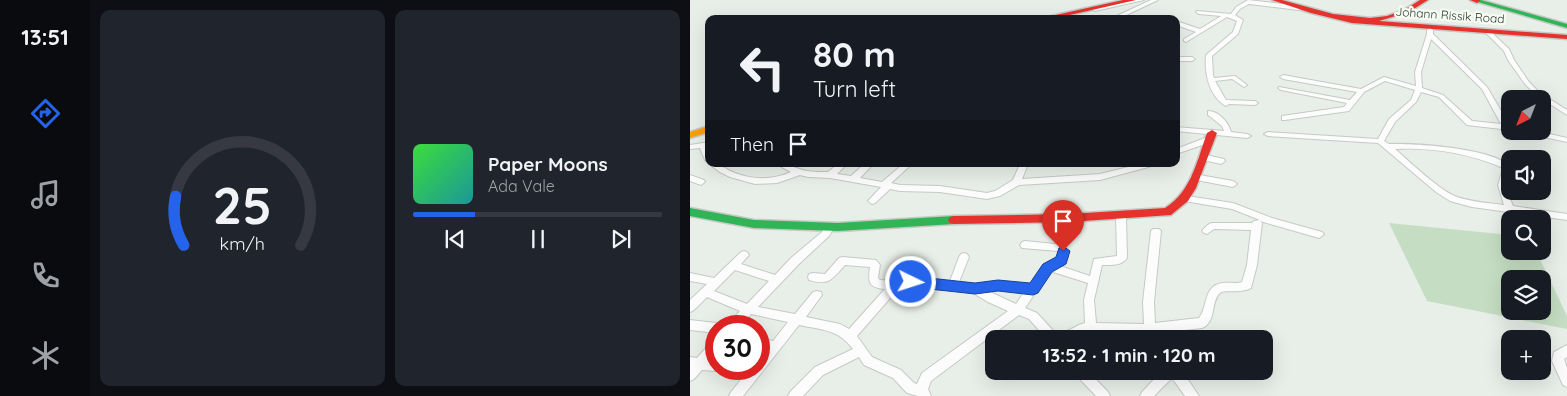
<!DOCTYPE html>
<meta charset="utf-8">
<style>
:root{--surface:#171b24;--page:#20242c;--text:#f1f3f6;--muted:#9ea1a6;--line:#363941;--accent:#2563eb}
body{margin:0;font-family:Quicksand,sans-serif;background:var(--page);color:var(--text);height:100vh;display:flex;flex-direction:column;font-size:19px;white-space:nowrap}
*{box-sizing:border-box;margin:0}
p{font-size:16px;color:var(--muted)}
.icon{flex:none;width:28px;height:28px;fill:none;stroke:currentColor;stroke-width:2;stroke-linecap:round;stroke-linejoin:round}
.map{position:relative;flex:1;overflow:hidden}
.side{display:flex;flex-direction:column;gap:10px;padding:10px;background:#0d0f14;width:600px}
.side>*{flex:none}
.guide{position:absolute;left:15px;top:15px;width:475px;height:152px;border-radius:10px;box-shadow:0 5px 20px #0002;background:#171b24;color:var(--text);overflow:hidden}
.needle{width:32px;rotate:222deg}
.tools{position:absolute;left:811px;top:90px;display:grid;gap:10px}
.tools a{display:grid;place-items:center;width:50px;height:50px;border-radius:10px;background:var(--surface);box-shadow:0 5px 20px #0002;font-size:25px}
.speed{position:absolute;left:15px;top:315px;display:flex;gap:10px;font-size:25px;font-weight:700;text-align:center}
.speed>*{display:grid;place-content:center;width:65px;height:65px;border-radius:50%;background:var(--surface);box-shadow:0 5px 20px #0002;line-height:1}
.speed .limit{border:8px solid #d22;background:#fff;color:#111}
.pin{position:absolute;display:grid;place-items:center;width:42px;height:42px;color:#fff;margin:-51px -21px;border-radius:50% 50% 50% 0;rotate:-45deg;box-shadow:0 0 5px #0007}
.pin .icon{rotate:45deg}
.me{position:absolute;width:55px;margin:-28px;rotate:94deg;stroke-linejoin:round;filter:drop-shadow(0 0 4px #0008)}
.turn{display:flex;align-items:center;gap:18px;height:105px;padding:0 25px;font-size:22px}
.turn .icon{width:65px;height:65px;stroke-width:2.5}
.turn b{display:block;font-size:35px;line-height:42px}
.then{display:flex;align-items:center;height:48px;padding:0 25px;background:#0003;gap:10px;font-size:19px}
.side .card{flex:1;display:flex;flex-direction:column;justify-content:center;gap:8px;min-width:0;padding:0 18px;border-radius:10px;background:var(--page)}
.side .dial{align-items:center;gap:0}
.dial svg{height:130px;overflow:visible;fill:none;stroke:var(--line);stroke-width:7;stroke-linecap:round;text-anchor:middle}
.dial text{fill:var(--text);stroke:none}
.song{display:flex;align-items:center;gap:15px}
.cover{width:60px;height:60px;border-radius:8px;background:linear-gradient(135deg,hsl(120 70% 55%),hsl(180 70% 35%))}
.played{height:5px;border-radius:2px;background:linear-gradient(90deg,var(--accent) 25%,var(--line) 25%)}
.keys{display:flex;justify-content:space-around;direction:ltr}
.side .tiles{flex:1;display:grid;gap:10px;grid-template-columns:repeat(2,1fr)}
.trip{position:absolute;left:295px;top:330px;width:288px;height:50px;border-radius:10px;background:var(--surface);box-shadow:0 5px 20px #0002;font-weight:700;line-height:50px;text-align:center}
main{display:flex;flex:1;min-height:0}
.tabs{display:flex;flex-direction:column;width:90px;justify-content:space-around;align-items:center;background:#090b0e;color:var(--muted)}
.tabs .icon{width:35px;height:35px}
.tabs .on{color:var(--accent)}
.tabs b{font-size:22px;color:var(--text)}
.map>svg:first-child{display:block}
.green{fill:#c5dec3;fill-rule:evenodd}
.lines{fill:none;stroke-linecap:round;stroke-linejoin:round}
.street-casing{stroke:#c5cac5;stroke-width:2}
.fast-casing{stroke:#c5cac5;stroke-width:3}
.slow-casing{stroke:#c5cac5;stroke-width:3}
.jam-casing{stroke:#c5cac5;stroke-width:3}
.street{fill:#fcfcfc;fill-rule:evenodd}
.fast{fill:#30b455;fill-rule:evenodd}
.slow{fill:#ff9f0a;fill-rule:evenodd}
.jam{fill:#e5322d;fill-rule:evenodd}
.route{fill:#2563eb;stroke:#184099}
.labels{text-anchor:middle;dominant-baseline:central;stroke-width:4.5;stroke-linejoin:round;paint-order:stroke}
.far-street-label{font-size:12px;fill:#333733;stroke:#f4fef2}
</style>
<main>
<nav class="tabs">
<b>13:51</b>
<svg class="icon on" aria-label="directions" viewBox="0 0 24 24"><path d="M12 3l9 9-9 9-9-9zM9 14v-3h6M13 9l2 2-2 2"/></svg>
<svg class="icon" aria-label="music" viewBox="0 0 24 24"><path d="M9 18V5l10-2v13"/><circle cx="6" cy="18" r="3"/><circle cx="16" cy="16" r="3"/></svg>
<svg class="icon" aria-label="phone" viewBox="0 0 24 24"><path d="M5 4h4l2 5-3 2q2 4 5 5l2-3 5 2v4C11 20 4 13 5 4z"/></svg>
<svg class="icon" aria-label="climate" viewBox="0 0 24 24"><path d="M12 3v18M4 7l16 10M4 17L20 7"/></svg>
</nav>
<section class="side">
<div class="tiles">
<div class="card dial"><svg viewBox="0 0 100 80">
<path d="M14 69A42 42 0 1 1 86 69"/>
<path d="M14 69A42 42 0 0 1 9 39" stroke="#2563eb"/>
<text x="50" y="56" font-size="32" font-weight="700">25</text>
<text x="50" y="72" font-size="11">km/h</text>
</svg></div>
<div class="card">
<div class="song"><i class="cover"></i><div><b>Paper Moons</b><p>Ada Vale</p></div></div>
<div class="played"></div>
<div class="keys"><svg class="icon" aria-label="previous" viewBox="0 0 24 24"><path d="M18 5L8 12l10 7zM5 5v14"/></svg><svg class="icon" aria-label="pause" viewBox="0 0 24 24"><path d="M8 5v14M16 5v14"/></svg><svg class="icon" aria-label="next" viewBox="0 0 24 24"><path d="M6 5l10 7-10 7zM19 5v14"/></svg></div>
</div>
</div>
</section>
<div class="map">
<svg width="877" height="396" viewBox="0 0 877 396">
<rect width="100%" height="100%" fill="#e8eee8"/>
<path class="green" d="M699,223L820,235V251H846L877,316V329L737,301ZM820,279H852V311H820Z"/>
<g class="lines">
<g class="street-casing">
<path id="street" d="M443,0H454L405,11L402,9Z
M461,0H468L428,19H420Z
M558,0L609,6L612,8L609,10L559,4L550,9L545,15L553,20L548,34L522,56L523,75L524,78L545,76L557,85L554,87L542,79L525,81L536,100L565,101L568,103L565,105L539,104L536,106C519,97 514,72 516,55L543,32L547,21L537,17L496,42L494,41V39L506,32L486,25V21L510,29L531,16L509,14L506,12L507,11L541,14L546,7Z
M740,28L743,30V34L797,87L820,126V130L777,125L749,97L731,92L726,102L705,122L694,141L699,144C723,143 805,148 820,167L817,185L818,194L823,206L877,214V220L782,207L760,201L746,192L688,143L578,136L574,134L578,132L688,139L699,119L721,100L725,90L695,81L674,92L659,111L595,120H592V116L654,107L657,103L591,90L588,88L589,87L660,100L667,92L593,79L590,77L593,75L671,89L694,77L726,86L725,72L737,34V30ZM741,39L792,89L811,124L782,121L753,95L732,88L731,72ZM705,149C741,147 777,153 811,167L813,169L808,185L814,205C799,203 782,202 767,197C750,191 720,162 705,149Z
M795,30H799L819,49L824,60L839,82L850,93L877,110V115L846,95L835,84L818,60L814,51L795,32Z
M486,57H502L505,59L502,61H486Z
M518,111C529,111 539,123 541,132L557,134L561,136L557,138L486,131V127L534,131L532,126L518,115Z
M831,131H847L877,138V142L835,133Z
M515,138H521L522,140L521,142L486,154V149Z
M13,143H19V163L15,160L10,148L0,149V145Z
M512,154L534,159L535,161L531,164L509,159L508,157Z
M19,164C30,163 35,169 45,173C63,180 83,180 101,172L90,166L89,164C100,164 106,169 117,171C124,172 131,172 138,172L148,164H157L147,174L161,176L174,164H183L170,178L192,182L213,164H222L201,183L210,185L250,186L297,193L305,191L323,180L330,164H338L332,179L410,174L450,164H463L462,166L410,180L329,185L310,196L297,199L250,192L210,191L200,189L185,203L182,204L178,201L191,187L140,178L118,177L110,175L87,183L65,184L40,177L30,172Z
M504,174L543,181L547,184L543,187L501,179L500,177Z
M0,175L14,180L15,182L11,185L0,181Z
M497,196L543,203L582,218L632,232L634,234L632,236L629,238L570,221L572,223L567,265L561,288C550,294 534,289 530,293C520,302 527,322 512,328L468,333L470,339H458L457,334L394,333L384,339H357L339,319L329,315L241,381L238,389L241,396H228L217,393L203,378L174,365L169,357L133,375L113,396H98L100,392L125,367L163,349C148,329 132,330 109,325L53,396H39L41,392L53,377L38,373L36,369H69V358L76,350L69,348V338L83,341L98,322L61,314L50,326H38L39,323L50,311L17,297L4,310L0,312V300L17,284L0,281V273L24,278L51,252L54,251L57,252L59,255L51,264L85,275L101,258L132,232L137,224H143L145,226L139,236L109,264L68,307L105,314L123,292L127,291L131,292L132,295L116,317L150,324L159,329L195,289C178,288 178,282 180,267L155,265C142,279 140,286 119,280L118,277L119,274L123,273L135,274L149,258L153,257L186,260L190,265L188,278L190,280L205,281L221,278L260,281L269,257L271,254L274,253L277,254L279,257L269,282L285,285L308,281L340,284L353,265L359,264L368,256V251L332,248L330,245L332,242L335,241L375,245L378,257L370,266L400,276L404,259L427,256L426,215L428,213H434L436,215L437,258C432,266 421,265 412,265L404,300L406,323L454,324L453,302L461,231L463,229H469L471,231L464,302L465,323L509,318C518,307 513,286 532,283C539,282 546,284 552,282L557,265L561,230L524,229L517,234L514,233L512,231C515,227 518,224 522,223H562L564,221L570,220L542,209L494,201L493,199L494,197ZM45,270L79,281L57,304L24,291ZM360,271L398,283L394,300L395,323L389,325L368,336L347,313L335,308ZM221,286L271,290L283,293L298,302L318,311L232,373L227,384L224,383L211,370L182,357L167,336L208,289ZM308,289L334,292L326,304L298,291Z
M0,320L26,323L31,326H26V333L0,330Z
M26,340V353L21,359L26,360V369H30L26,371L12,370L4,379L0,381V357L7,358L22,341Z
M877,345V357L874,359L877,368V387L873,385L862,361L864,352Z
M384,371H398L418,392L420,396H406L386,375Z
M472,371H492L509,396H495L482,378L464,396H450L452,392Z"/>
</g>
<g class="fast-casing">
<path id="fast" d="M781,0H791L877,24V28Z
M0,208L64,220L148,223L264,216L268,217L270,220L268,223L264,224L148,231L64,228L0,216Z"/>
</g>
<g class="slow-casing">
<path id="slow" d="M19,126V132L0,138V132Z"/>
</g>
<g class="jam-casing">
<path id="jam" d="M433,0H446L362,19H348Z
M582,0H592L643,14L680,18L697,16L714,10L730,0H738L719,12L689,21L877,35V39L662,23L621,13Z
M780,0H790V1L787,3Z
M522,130L527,133L506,188L498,201L481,215L379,222L264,224L260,223L258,220L260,217L264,216L379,214L475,208C501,192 507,161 517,133Z"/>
</g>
<use href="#street" class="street"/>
<use href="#fast" class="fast"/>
<use href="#slow" class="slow"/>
<use href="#jam" class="jam"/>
</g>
<path class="route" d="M373,246L380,251L376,264L362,272L348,293L343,295L308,291L285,294L221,287L216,286L214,282L216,278L221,276L285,283L308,280L340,283L353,264L366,257L369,248Z"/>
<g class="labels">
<g class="far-street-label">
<text transform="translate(760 15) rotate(4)">Johann Rissik Road</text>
</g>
</g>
</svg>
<div class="tools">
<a><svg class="needle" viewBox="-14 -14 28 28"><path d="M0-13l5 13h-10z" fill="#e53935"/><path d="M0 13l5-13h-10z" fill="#9ea1a6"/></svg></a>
<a><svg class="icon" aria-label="sound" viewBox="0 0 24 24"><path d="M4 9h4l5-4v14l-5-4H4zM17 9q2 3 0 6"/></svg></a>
<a><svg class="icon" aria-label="search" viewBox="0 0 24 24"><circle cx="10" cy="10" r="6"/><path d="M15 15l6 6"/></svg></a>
<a><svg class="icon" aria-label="layers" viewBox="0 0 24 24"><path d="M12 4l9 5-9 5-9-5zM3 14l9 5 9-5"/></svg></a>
<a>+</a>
</div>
<div class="speed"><div class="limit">30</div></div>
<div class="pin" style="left:373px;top:251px;background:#d93025"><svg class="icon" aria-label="arrive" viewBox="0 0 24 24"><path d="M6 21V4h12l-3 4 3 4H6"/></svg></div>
<svg class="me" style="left:221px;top:282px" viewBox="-20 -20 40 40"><circle r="17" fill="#2563eb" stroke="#fff" stroke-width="3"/><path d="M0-11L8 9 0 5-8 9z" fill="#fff"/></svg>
<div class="trip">13:52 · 1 min · 120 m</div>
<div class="guide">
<div class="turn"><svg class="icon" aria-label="left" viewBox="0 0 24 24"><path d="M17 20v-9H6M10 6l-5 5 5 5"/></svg><div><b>80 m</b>Turn left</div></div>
<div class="then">Then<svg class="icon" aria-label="arrive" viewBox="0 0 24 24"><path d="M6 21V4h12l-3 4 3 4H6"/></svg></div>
</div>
</div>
</main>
